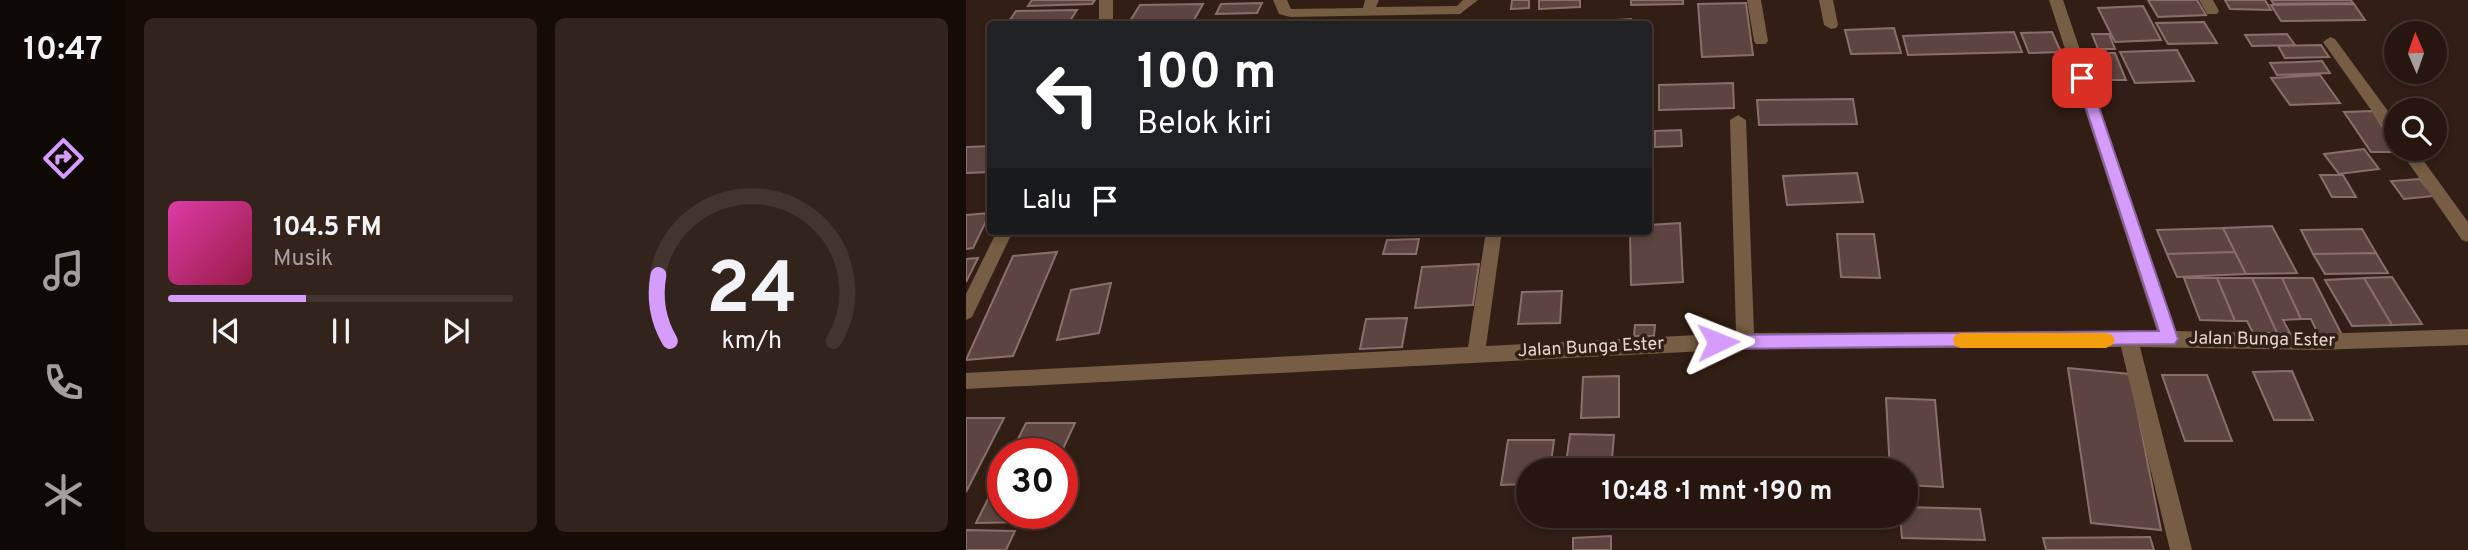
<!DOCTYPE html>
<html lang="id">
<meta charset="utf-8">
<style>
:root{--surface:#26160f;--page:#32231d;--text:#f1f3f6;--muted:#a49f9e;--line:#42352f;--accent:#d59cfb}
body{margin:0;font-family:Overpass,sans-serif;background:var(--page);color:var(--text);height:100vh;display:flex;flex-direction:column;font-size:26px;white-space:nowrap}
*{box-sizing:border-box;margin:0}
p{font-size:23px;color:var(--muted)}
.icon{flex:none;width:38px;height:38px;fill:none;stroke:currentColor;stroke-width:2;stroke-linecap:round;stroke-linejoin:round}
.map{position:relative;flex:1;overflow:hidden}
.side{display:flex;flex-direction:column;gap:18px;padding:18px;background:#150c08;width:840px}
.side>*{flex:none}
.top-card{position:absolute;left:21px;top:21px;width:665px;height:214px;border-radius:7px;box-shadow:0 4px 10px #0003,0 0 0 2px var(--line);background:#202124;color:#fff;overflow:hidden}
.needle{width:46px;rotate:358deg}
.tools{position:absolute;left:1418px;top:21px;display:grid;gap:14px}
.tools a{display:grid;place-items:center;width:63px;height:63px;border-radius:50%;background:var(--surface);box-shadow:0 4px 10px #0003,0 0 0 2px var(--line);font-size:35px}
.speed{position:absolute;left:21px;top:438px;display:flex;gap:14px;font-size:35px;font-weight:700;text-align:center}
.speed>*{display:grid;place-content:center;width:91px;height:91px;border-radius:50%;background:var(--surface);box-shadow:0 4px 10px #0003,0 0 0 2px var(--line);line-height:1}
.speed .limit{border:10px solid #d22;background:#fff;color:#111}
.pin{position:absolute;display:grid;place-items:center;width:60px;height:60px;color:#fff;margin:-30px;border-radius:14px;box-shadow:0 4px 10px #0006}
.me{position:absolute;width:77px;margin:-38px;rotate:88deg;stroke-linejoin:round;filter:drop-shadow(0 0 5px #0008)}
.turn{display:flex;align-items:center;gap:24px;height:147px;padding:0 35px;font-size:32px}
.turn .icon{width:91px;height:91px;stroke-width:2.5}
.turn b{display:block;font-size:49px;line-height:60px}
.then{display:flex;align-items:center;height:66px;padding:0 35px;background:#0003;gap:14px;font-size:26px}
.side .widget{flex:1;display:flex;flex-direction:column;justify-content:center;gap:10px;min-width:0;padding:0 24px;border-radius:10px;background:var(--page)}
.side .dial{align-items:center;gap:0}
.dial svg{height:182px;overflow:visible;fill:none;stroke:var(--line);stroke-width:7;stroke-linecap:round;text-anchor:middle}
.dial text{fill:var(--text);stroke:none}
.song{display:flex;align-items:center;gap:21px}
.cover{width:84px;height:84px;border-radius:10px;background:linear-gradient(135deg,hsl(320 70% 55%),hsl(340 70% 35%))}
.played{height:7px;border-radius:4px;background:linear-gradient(90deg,var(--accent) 40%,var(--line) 40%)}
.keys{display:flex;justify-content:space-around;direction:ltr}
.side .tiles{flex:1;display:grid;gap:18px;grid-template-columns:repeat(2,1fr)}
.trip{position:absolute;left:550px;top:458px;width:402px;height:70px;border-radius:35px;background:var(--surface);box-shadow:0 4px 10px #0003,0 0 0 2px var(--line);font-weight:700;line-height:70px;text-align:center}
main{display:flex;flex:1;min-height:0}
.menu{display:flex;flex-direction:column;width:126px;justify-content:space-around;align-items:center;background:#0f0906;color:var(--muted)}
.menu .icon{width:49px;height:49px}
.menu .active{color:var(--accent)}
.menu b{font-size:32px;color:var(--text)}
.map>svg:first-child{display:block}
.building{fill:#5e4441;stroke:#8a6e6a;stroke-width:2}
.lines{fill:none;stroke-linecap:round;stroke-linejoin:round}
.street{fill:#765d44;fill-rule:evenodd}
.route{fill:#d59cfb;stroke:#8a65a3;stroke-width:2}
.slow{fill:#f59e0b}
.labels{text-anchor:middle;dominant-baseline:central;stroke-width:7;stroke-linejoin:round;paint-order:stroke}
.street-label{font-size:18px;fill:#e4d6d0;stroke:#321e14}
</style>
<main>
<nav class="menu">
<b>10:47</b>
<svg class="icon active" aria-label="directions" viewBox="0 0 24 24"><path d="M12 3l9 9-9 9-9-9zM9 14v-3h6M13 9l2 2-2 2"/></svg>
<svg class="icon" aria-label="music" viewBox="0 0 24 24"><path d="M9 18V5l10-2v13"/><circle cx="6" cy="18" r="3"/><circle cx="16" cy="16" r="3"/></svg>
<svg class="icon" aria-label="phone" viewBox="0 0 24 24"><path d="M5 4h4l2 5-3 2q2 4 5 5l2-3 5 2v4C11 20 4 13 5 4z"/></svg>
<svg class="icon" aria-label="climate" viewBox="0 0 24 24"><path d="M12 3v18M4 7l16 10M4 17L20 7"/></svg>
</nav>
<section class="side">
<div class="tiles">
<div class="widget">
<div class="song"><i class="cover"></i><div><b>104.5 FM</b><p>Musik</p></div></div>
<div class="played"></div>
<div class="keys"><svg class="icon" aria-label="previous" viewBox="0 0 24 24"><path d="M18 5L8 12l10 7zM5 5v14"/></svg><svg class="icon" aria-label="pause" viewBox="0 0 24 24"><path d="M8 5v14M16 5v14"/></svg><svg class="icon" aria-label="next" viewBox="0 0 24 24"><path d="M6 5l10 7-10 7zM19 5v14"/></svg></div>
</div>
<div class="widget dial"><svg viewBox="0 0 100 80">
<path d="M14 69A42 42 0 1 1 86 69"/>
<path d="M14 69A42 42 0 0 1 9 40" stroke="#d59cfb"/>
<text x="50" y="56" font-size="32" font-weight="700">24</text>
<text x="50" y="72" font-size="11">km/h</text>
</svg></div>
</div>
</section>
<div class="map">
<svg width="1502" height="550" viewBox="0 0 1502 550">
<rect width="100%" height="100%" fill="#321e14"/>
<path class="building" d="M66,0H129L126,4L62,6Z
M546,0H563V8L545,9Z
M573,0H614V7L573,9Z
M665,0H717V4L665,5Z
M1182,0H1231L1240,15L1192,17Z
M1259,0H1299L1305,10L1264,9Z
M1305,0H1385L1387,3L1308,4Z
M296,3L291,13L250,14L255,4Z
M780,3L787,55L736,57L732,4Z
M237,4L228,20L164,21L174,5Z
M1388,4L1399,20L1315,21L1305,5Z
M1177,6L1195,40L1149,42L1132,8Z
M111,10L102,24H41L50,11Z
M665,19V24H619V22Z
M1238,22L1251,43L1202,44L1190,23Z
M928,28L935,53L885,54L879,30Z
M1048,32L1056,52L942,55L937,36Z
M1086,32L1095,52L1063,53L1055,33Z
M1126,34H1143L1149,49H1132Z
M1321,34L1329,45L1286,46L1279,35Z
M1355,45L1363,57L1319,58L1312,46Z
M1211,50L1228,81L1169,83L1154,52Z
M1132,53H1149L1160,80H1143Z
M1356,61L1364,73L1311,75L1304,63Z
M1354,75L1374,103L1324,105L1305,78Z
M767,83L768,108L693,110V85Z
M887,99L891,124L793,125L791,100Z
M1407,111L1430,149L1434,152H1405L1378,112Z
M715,130L716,146L689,147V131Z
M24,146V172L0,173V147Z
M1398,149L1413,169L1373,174L1358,154Z
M891,173L897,202L821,205L817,176Z
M1354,175H1377L1390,197H1366Z
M1454,179L1468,196L1438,199L1425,181Z
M24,213L7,248L0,249V215Z
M714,223L717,282L665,285L664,231H682V225Z
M1306,226L1331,273L1280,274L1257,228Z
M1257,228L1269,252L1201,254L1191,230Z
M1396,229L1410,253L1347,254L1335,230Z
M871,234H908L914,278L875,277Z
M453,239L450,254H417L421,240Z
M91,252L47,356L0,360L47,256Z
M1269,252L1280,274L1211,277L1201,254Z
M1410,253L1422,273L1359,274L1347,254Z
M12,258L0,282V259Z
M513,264L507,305L449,308L456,267Z
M1426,277L1456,324L1426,325L1398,278Z
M1218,278H1251L1269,321L1234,320Z
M1251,278H1286L1311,333H1287L1281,321H1269Z
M1286,278H1316L1335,319L1317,320L1324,333H1311Z
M1316,278H1347L1376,335L1353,336L1345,319H1335Z
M1398,278L1426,325L1386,326L1359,280Z
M145,283L133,333L91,340L105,290Z
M596,291L594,323L552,324L556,292Z
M441,318L436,347L394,349L400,319Z
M669,325H689L688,336H668Z
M1102,368L1164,374L1195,530L1125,523Z
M1326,371L1347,420H1308L1287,372Z
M1196,375H1241L1266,441H1219Z
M653,376V417L615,418L617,377Z
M920,398L969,400L977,487L940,485V471H924Z
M0,418H38L0,492Z
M60,423H109L95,453H45Z
M604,434L648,435L645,471H599Z
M542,440H588L584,471H562V484L535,485Z
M37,469V513H67L63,522L10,523Z
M940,507L1014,509L1019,540L936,538L934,516H940Z
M0,530L49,531L40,550H0Z
M645,536V550H607V538Z
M1184,537L1188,550H1080L1077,538Z"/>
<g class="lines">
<path class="street" d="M133,0H147V18L144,24H130L133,18Z
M307,0H321L325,9L397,8L399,0H413L410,7L491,6L497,0H512L494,14L324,17L313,14Z
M781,0H795L802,41L800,44H790L788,41Z
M853,0H867L872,25L870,28L865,29L858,25Z
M1083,0H1097L1210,331L1351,334L1502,329V345L1351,350L1174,347L1226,550H1204L1155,347L779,349L0,389V373L502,347L520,231H536L520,346L770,333L764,120L772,115L780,120L788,333L1191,331Z
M1233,0H1247L1253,11L1251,14H1241Z
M1364,37L1369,39L1430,122V139L1425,138L1359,45L1357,42Z
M1433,149H1449L1502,222V242L1496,240Z
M31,231H47L6,317L0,320V294Z"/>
</g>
<path class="route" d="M1116,74L1123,78L1212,339L1209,344L752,349L746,347L743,342L746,337L752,335L1193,331L1110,78Z"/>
<path class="slow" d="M995,333H1140L1146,335L1149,340L1146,345L1140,348H995L989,346L987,340L989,335Z"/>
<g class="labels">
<g class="street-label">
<text transform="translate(1296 340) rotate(1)">Jalan Bunga Ester</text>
<text transform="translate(625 348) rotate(-3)">Jalan Bunga Ester</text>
</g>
</g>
</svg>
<div class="tools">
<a><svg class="needle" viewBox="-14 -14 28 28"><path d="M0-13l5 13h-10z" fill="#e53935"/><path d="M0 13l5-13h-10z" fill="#a49f9e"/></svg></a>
<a><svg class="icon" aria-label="search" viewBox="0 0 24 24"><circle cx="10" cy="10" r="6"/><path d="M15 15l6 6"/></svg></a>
</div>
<div class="speed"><div class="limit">30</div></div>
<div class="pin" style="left:1116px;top:78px;background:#d93025"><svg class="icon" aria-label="arrive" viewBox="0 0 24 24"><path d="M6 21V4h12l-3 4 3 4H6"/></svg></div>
<svg class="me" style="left:752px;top:342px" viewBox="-20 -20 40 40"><path d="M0-17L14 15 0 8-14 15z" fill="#d59cfb" stroke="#fff" stroke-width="4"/></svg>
<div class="trip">10:48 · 1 mnt · 190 m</div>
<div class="top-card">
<div class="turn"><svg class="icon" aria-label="left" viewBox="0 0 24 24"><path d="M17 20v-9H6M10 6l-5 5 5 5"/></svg><div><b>100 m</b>Belok kiri</div></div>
<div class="then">Lalu<svg class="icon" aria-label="arrive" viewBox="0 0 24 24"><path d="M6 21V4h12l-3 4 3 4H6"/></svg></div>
</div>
</div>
</main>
